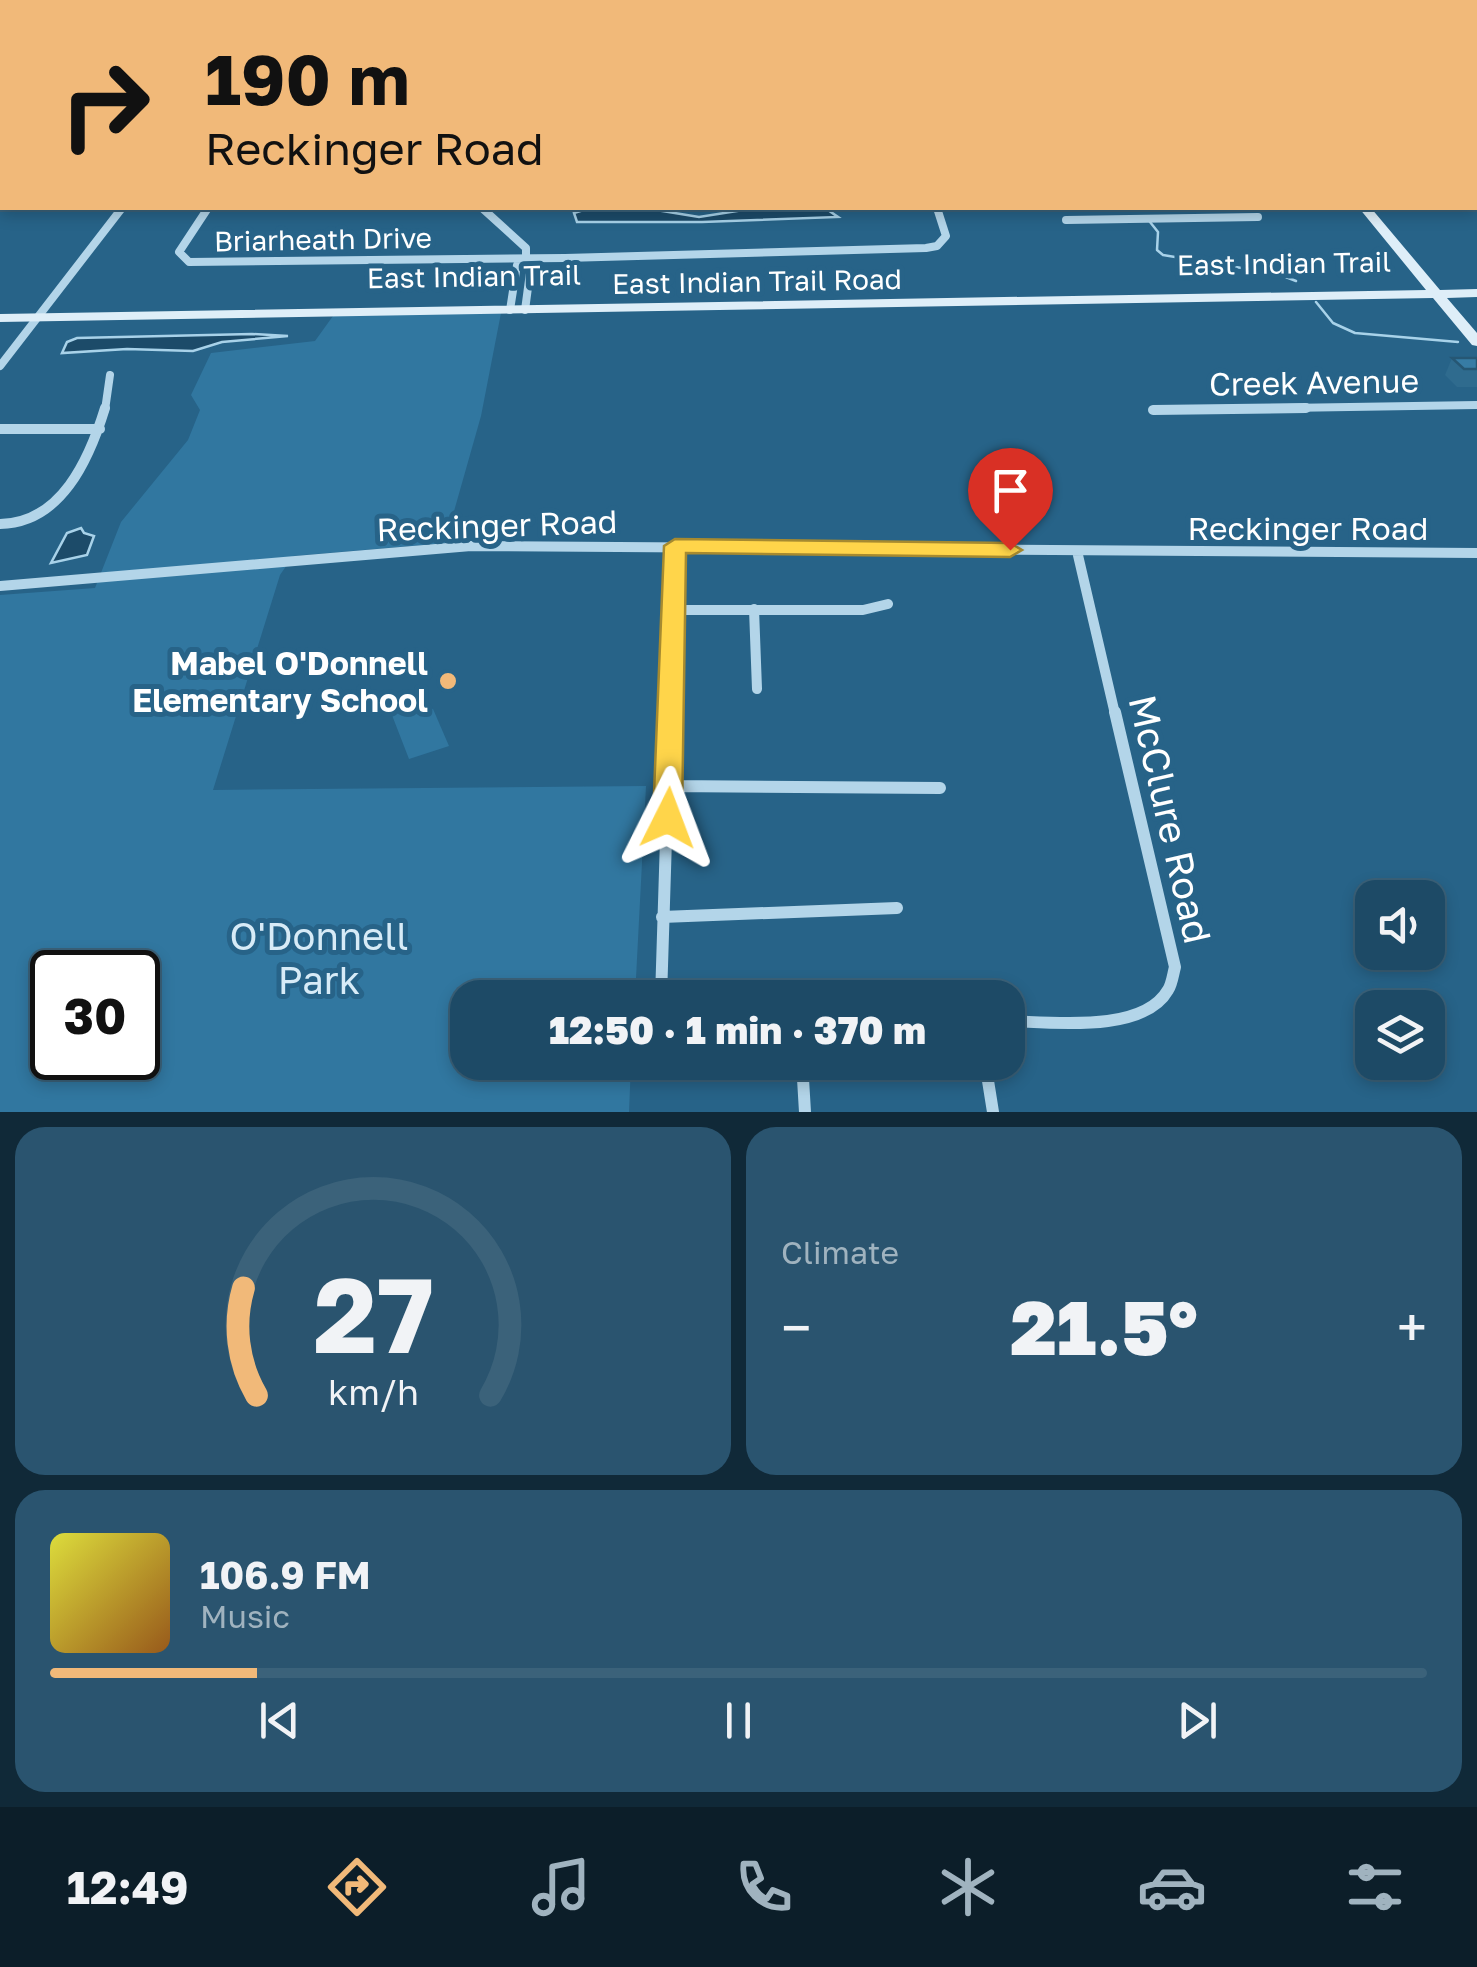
<!DOCTYPE html>
<meta charset="utf-8">
<style>
:root{--surface:#1d4a66;--page:#2a546f;--text:#f1f3f6;--muted:#a0b3bf;--line:#3b627a;--accent:#f1b979}
body{margin:0;font-family:"Golos Text",sans-serif;background:var(--page);color:var(--text);height:100vh;display:flex;flex-direction:column;font-size:38px;white-space:nowrap}
*{box-sizing:border-box;margin:0}
p{font-size:32px;color:var(--muted)}
.icon{flex:none;width:55px;height:55px;fill:none;stroke:currentColor;stroke-width:2;stroke-linecap:round;stroke-linejoin:round}
.map{position:relative;height:1112px;overflow:hidden}
.details{display:flex;flex-direction:column;gap:15px;padding:15px;background:#102938;flex:1}
.details>*{flex:none}
.guide{position:absolute;left:0px;top:0px;width:1478px;height:210px;box-shadow:0 5px 15px #0003,0 0 0 2px var(--line);background:#f1b979;color:#111;overflow:hidden}
.controls{position:absolute;left:1355px;top:880px;display:grid;gap:20px}
.controls a{display:grid;place-items:center;width:90px;height:90px;border-radius:20px;background:var(--surface);box-shadow:0 5px 15px #0003,0 0 0 2px var(--line);font-size:50px}
.speed{position:absolute;left:30px;top:950px;display:flex;gap:20px;font-size:50px;font-weight:700;text-align:center}
.speed>*{display:grid;place-content:center;width:130px;height:130px;border-radius:50%;background:var(--surface);box-shadow:0 5px 15px #0003,0 0 0 2px var(--line);line-height:1}
.speed .limit{border:5px solid #111;border-radius:15px;background:#fff;color:#111}
.pin{position:absolute;display:grid;place-items:center;width:85px;height:85px;color:#fff;margin:-102px -42px;border-radius:50% 50% 50% 0;rotate:-45deg;box-shadow:0 0 10px #0007}
.pin .icon{rotate:45deg}
.me{position:absolute;width:110px;margin:-55px;rotate:3deg;stroke-linejoin:round;filter:drop-shadow(0 0 8px #0008)}
.turn{display:flex;align-items:center;gap:35px;height:210px;padding:0 40px;font-size:45px}
.turn .icon{width:130px;height:130px;stroke-width:2.5}
.turn b{display:block;font-size:70px;line-height:85px}
.big{font-size:75px;font-weight:800;line-height:1.1}
.details .widget{flex:1;display:flex;flex-direction:column;justify-content:center;gap:15px;min-width:0;padding:0 35px;border-radius:30px;background:var(--page)}
.details .dial{align-items:center;gap:0}
.dial svg{height:260px;overflow:visible;fill:none;stroke:var(--line);stroke-width:7;stroke-linecap:round;text-anchor:middle}
.dial text{fill:var(--text);stroke:none}
.song{display:flex;align-items:center;gap:30px}
.cover{width:120px;height:120px;border-radius:15px;background:linear-gradient(135deg,hsl(60 70% 55%),hsl(30 70% 35%))}
.played{height:10px;border-radius:5px;background:linear-gradient(90deg,var(--accent) 15%,var(--line) 15%)}
.keys{display:flex;justify-content:space-around;direction:ltr}
.heat{display:flex;justify-content:space-between;align-items:center;font-size:55px;direction:ltr}
.details .tiles{flex:1;display:grid;gap:15px;grid-template-columns:1fr 1fr}
.widget:last-child{grid-column:span 2}
.trip{position:absolute;left:450px;top:980px;width:575px;height:100px;border-radius:30px;background:var(--surface);box-shadow:0 5px 15px #0003,0 0 0 2px var(--line);font-weight:800;line-height:100px;text-align:center}
.dock{display:flex;height:160px;justify-content:space-around;align-items:center;background:#0c1e29;color:var(--muted)}
.dock .icon{width:70px;height:70px}
.dock .on{color:var(--accent)}
.dock b{font-size:45px;color:var(--text)}
.map>svg:first-child{display:block}
.green{fill:#3177a0;fill-rule:evenodd}
.water{fill:#1c4b69;stroke:#a8d2e9;stroke-width:2.5}
.lines{fill:none;stroke-linecap:round;stroke-linejoin:round}
.stream{stroke:#a8d2e9;stroke-width:2.5}
.street-far2{stroke:#b3d5e9;stroke-width:8}
.street-far1{stroke:#b3d5e9;stroke-width:10}
.street{stroke:#b3d5e9;stroke-width:12}
.secondary{fill:#deeef8;fill-rule:evenodd}
.wall{fill:#2f6b8e}
.building{fill:#377ca5;stroke:#265774;stroke-width:2.5}
.route{fill:#ffd54a;stroke:#a68a30;stroke-width:2.5}
.poi-dot{fill:#f1b979;stroke:#276388;stroke-width:4}
.labels{text-anchor:middle;dominant-baseline:central;stroke-width:10;stroke-linejoin:round;paint-order:stroke}
.far-street-label{font-size:28px;fill:#fff;stroke:#276388}
.street-label{font-size:32px;fill:#fff;stroke:#276388}
.poi-label{font-size:32px;font-weight:bold;fill:#fff;stroke:#276388;text-anchor:end}
.near-street-label{font-size:38px;fill:#fff;stroke:#276388}
.near-park-label{font-size:38px;fill:#d7ebf7;stroke:#276388}
</style>
<div class="map">
<svg width="1477" height="1112" viewBox="0 0 1477 1112">
<rect width="100%" height="100%" fill="#276388"/>
<path class="green" d="M501,313L481,416L445,543L293,556L280,575L213,790L646,786L635,997L468,998V1062L631,1063L629,1112H0V595L95,588L121,522L188,440L200,410L191,395L211,353L315,341L333,316ZM52,972H138V1058H52Z
M412,703L433,709L449,746L409,759L390,710Z"/>
<path class="water" d="M590,208H644L699,217L756,208H825L838,217L702,222H577L574,213Z
M252,334L288,336L222,342L193,351L127,349L62,353L67,342L77,338Z
M81,528L84,533L94,536L87,555L51,563L67,533Z"/>
<g class="lines">
<path class="stream" d="M1150,222L1158,232L1157,250L1163,255L1278,274L1296,281
M1316,302L1333,323L1355,333L1458,342"/>
<path class="street-far2" d="M208,208L179,252L189,262L565,258L926,248L937,246L946,236L937,208
M482,208L526,248V259L531,265L525,310
M1066,220L1258,217
M510,310L517,265L525,259
M0,366L122,208
M105,410L110,375
M1153,410L1477,405"/>
<path class="street-far1" d="M1153,410L1306,408
M0,429H100
M0,524C61,523 89,460 105,408
M1077,551L1115,714
M0,586L471,546L1477,553
M754,609L757,689
M673,610H863L888,604
M670,714L675,546"/>
<path class="street" d="M669,786L940,788
M662,917L897,908
M661,998L670,712
M1008,1021C1051,1022 1143,1034 1168,990C1172,984 1173,974 1175,967L1115,712
M802,1062L805,1112
M985,1062L993,1112"/>
<path class="secondary" d="M1188,0H1197L1198,2H1189Z
M1475,33H1477V39H1475Z
M1359,208H1371L1440,290L1477,289V297L1447,298L1477,333V346L1472,345L1433,298L0,322V314L1426,290Z"/>
</g>
<path class="wall" d="M1452,358H1477V387H1457L1445,375Z"/>
<path class="building" d="M1452,358H1477V369H1464Z"/>
<path class="route" d="M675,539L1010,543L1022,550L1010,557L686,553L682,818L677,826L668,829L658,826L653,818L664,546Z"/>
<circle class="poi-dot" cx="448" cy="681" r="10"/>
<g class="labels">
<g class="far-street-label">
<text transform="translate(323 239) rotate(-1)">Briarheath Drive</text>
<text transform="translate(1284 263) rotate(-1)">East Indian Trail</text>
<text transform="translate(474 276) rotate(-1)">East Indian Trail</text>
<text transform="translate(757 281) rotate(-1)">East Indian Trail Road</text>
</g>
<g class="street-label">
<text transform="translate(1314 382) rotate(-1)">Creek Avenue</text>
<text transform="translate(497 525) rotate(-2)">Reckinger Road</text>
<text x="1308" y="528">Reckinger Road</text>
</g>
<g class="poi-label">
<text x="428" y="663">Mabel O'Donnell<tspan x="428" dy="37">Elementary School</tspan></text>
</g>
<g class="near-street-label">
<text transform="translate(1171 819) rotate(77)">McClure Road</text>
</g>
<g class="near-park-label">
<text x="319" y="935">O'Donnell<tspan x="319" dy="44">Park</tspan></text>
</g>
</g>
</svg>
<div class="controls">
<a><svg class="icon" aria-label="sound" viewBox="0 0 24 24"><path d="M4 9h4l5-4v14l-5-4H4zM17 9q2 3 0 6"/></svg></a>
<a><svg class="icon" aria-label="layers" viewBox="0 0 24 24"><path d="M12 4l9 5-9 5-9-5zM3 14l9 5 9-5"/></svg></a>
</div>
<div class="speed"><div class="limit">30</div></div>
<div class="pin" style="left:1010px;top:550px;background:#d93025"><svg class="icon" aria-label="arrive" viewBox="0 0 24 24"><path d="M6 21V4h12l-3 4 3 4H6"/></svg></div>
<svg class="me" style="left:668px;top:818px" viewBox="-20 -20 40 40"><path d="M0-17L14 15 0 8-14 15z" fill="#ffd54a" stroke="#fff" stroke-width="4"/></svg>
<div class="trip">12:50 · 1 min · 370 m</div>
<div class="guide">
<div class="turn"><svg class="icon" aria-label="right" viewBox="0 0 24 24"><path d="M7 20v-9h11M14 6l5 5-5 5"/></svg><div><b>190 m</b>Reckinger Road</div></div>
</div>
</div>
<section class="details">
<div class="tiles">
<div class="widget dial"><svg viewBox="0 0 100 80">
<path d="M14 69A42 42 0 1 1 86 69"/>
<path d="M14 69A42 42 0 0 1 10 36" stroke="#f1b979"/>
<text x="50" y="56" font-size="32" font-weight="700">27</text>
<text x="50" y="72" font-size="11">km/h</text>
</svg></div>
<div class="widget"><p>Climate</p>
<div class="heat"><a>−</a><b class="big">21.5°</b><a>+</a></div>
</div>
<div class="widget">
<div class="song"><i class="cover"></i><div><b>106.9 FM</b><p>Music</p></div></div>
<div class="played"></div>
<div class="keys"><svg class="icon" aria-label="previous" viewBox="0 0 24 24"><path d="M18 5L8 12l10 7zM5 5v14"/></svg><svg class="icon" aria-label="pause" viewBox="0 0 24 24"><path d="M8 5v14M16 5v14"/></svg><svg class="icon" aria-label="next" viewBox="0 0 24 24"><path d="M6 5l10 7-10 7zM19 5v14"/></svg></div>
</div>
</div>
</section>
<nav class="dock">
<b>12:49</b>
<svg class="icon on" aria-label="directions" viewBox="0 0 24 24"><path d="M12 3l9 9-9 9-9-9zM9 14v-3h6M13 9l2 2-2 2"/></svg>
<svg class="icon" aria-label="music" viewBox="0 0 24 24"><path d="M9 18V5l10-2v13"/><circle cx="6" cy="18" r="3"/><circle cx="16" cy="16" r="3"/></svg>
<svg class="icon" aria-label="phone" viewBox="0 0 24 24"><path d="M5 4h4l2 5-3 2q2 4 5 5l2-3 5 2v4C11 20 4 13 5 4z"/></svg>
<svg class="icon" aria-label="climate" viewBox="0 0 24 24"><path d="M12 3v18M4 7l16 10M4 17L20 7"/></svg>
<svg class="icon" aria-label="car" viewBox="0 0 24 24"><path d="M5 17H2v-5l4-1 3-4h7l3 4 3 1v5h-3M9 17h6M6 11h13"/><circle cx="7" cy="17" r="2"/><circle cx="17" cy="17" r="2"/></svg>
<svg class="icon" aria-label="filters" viewBox="0 0 24 24"><path d="M4 7h16M4 17h16"/><circle cx="9" cy="7" r="2"/><circle cx="15" cy="17" r="2"/></svg>
</nav>
